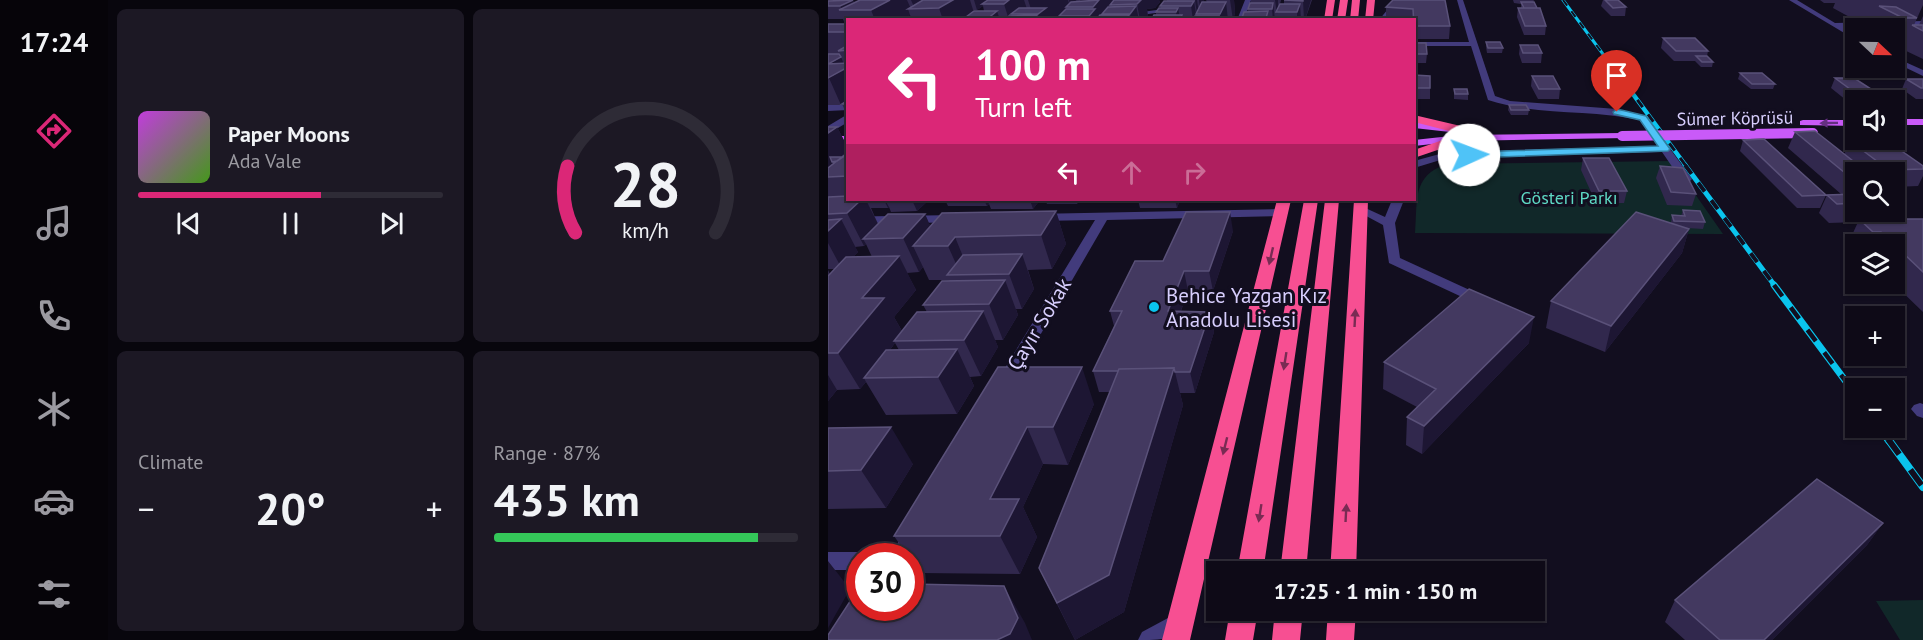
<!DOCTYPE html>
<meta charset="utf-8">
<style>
:root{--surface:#0e0a17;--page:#1c1824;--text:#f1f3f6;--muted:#9b9aa1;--line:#2e2b36;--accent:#db2777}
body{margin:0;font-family:"PT Sans",sans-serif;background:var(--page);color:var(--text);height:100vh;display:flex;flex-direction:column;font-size:22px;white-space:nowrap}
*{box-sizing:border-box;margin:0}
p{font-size:20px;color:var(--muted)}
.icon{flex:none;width:33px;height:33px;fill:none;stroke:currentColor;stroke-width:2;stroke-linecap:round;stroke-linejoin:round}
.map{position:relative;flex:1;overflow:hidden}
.panel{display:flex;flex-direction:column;gap:9px;padding:9px;background:#08060d;width:720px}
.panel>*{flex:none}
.top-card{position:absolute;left:18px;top:18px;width:570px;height:183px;border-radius:0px;box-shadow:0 2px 4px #0004,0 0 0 2px var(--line);background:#db2777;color:#fff;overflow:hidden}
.needle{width:39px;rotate:112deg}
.controls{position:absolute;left:1017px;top:18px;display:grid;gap:12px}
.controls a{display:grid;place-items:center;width:60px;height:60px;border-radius:0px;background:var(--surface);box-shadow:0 2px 4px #0004,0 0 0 2px var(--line);font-size:30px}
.speed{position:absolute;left:18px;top:543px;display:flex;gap:12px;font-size:30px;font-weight:700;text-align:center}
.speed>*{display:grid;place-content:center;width:78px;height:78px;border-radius:50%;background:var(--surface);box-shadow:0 2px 4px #0004,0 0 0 2px var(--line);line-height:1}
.speed .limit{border:9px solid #d22;background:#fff;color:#111}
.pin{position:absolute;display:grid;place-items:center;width:51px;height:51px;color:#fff;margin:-62px -26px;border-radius:50% 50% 50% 0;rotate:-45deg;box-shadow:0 0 6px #0007}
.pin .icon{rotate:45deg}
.me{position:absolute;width:66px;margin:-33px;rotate:88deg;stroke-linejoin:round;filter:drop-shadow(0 0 4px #0008)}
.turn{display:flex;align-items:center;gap:21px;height:126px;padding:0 30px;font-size:27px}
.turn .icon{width:78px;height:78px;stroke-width:2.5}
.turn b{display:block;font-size:42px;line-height:51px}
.lanes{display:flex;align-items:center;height:57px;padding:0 30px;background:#0003;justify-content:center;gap:30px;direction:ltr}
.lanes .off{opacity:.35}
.big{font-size:45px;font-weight:700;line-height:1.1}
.panel .tile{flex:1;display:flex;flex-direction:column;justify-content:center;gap:9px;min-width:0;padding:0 21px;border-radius:9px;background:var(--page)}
.panel .dial{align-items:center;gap:0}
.dial svg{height:156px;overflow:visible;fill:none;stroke:var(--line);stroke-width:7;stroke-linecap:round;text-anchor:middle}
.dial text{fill:var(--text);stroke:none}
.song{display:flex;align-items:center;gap:18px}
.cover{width:72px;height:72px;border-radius:9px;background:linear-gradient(135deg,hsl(290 70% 55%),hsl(100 70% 35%))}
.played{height:6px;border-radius:3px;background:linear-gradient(90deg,var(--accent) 60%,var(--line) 60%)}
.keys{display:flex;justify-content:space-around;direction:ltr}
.heat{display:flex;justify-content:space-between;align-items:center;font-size:33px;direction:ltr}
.charge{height:9px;border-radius:4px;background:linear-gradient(90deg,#34c759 87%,var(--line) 0)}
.panel .tiles{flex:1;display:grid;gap:9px;grid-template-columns:repeat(2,1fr)}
.trip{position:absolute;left:378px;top:561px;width:339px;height:60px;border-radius:0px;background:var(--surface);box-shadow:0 2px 4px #0004,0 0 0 2px var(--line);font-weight:700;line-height:60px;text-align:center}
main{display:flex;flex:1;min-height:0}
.menu{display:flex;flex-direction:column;width:108px;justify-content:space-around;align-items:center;background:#060409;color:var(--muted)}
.menu .icon{width:42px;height:42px}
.menu .current{color:var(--accent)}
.menu b{font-size:27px;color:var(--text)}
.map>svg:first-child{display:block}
.green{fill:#112829}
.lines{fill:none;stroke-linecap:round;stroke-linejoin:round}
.minor{fill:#423b7c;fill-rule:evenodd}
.major{fill:#c95af8;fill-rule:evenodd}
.highway{fill:#f74f92;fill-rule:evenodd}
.rail-far4-casing{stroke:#0ac4ed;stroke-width:3}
.rail-far3-casing{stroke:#0ac4ed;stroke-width:4.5}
.rail-far2-casing{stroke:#0ac4ed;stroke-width:5}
.rail-far1-casing{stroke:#0ac4ed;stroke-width:7}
.rail-casing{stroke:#0ac4ed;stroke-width:8}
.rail-far4{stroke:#120e1f;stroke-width:2;stroke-dasharray:7;stroke-linecap:butt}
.rail-far3{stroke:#120e1f;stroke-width:3;stroke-dasharray:9;stroke-linecap:butt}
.rail-far2{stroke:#120e1f;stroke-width:4;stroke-dasharray:11;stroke-linecap:butt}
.rail-far1{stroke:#120e1f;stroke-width:4.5;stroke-dasharray:14;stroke-linecap:butt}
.rail{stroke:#120e1f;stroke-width:6;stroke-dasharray:19;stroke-linecap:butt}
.major-bridge{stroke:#c95af8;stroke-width:10}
.wall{fill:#31284d;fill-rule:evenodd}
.shaded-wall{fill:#1d1633}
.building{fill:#433960;stroke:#5a5179;stroke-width:1.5}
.oneway{fill:#643081}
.oneway2{fill:#792b53}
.route{fill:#4fc3f7;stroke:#337fa1;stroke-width:1.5}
.poi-dot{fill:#0ac4ed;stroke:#120e1f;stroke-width:2}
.labels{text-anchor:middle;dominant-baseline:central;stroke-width:6;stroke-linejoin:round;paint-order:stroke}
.far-street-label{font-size:18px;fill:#d7cefd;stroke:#120e1f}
.far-park-label{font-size:18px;fill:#5ed9c4;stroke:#120e1f}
.poi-label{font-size:21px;fill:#d7cefd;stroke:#120e1f;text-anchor:start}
.street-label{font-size:21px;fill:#d7cefd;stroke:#120e1f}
</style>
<main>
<nav class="menu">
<b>17:24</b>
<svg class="icon current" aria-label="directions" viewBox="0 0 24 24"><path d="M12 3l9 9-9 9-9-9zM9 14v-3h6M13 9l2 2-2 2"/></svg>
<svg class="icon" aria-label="music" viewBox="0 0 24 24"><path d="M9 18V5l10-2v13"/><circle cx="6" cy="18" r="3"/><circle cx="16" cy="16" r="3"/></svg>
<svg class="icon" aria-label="phone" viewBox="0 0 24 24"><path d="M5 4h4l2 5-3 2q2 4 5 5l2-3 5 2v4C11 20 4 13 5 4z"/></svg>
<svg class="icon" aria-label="climate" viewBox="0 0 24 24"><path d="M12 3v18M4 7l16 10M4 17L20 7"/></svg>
<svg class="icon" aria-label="car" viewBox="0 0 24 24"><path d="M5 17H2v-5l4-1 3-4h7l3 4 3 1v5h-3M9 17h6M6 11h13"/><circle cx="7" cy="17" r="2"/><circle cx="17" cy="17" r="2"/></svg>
<svg class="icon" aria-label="filters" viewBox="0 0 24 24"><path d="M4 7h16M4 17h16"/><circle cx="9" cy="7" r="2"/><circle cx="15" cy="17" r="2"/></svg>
</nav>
<section class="panel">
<div class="tiles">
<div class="tile">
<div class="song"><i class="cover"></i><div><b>Paper Moons</b><p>Ada Vale</p></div></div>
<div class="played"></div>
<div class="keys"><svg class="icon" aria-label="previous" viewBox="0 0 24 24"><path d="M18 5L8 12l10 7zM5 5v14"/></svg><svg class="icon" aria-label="pause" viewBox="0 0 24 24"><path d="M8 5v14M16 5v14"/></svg><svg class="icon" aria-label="next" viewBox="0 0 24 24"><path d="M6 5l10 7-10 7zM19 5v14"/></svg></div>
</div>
<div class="tile dial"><svg viewBox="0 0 100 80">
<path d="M14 69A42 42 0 1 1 86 69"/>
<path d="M14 69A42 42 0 0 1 10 35" stroke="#db2777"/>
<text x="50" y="56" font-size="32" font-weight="700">28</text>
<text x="50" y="72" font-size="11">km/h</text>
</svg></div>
<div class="tile"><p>Climate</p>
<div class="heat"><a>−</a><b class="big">20°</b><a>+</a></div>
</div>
<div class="tile"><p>Range · 87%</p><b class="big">435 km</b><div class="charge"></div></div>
</div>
</section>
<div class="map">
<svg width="1095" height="640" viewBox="0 0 1095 640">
<rect width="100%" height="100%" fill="#120e1f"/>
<path class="green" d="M844,161L895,234L587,233C590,201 583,176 619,164Z
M1095,600V640H1072L1048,601Z"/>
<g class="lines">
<path class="minor" d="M417,0H423L416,20H409Z
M629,0H635L667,96L682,101L789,109L818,116L864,179L862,181H854L834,152L619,158L586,168V161L619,152L830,146L812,120C762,109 708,116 660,100L643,46H586V42H641Z
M961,0H969L1007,23L1095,21V25L1015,27L1028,35V40Z
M574,5L576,8L564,11L558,20H551L560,9Z
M350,7L348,10L279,20H257Z
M1066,57L1095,70V76L1066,62Z
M20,104V110L0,111V105Z
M20,114V122L0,134V126Z
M564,200H576L567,223L572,258L659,298L661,301L659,304H649L561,263L555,225L527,210L533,206L557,217Z
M453,209L457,210V216L279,220L182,387H170L168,383L267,220L210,221L206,220V214Z
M129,215L135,219L133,222L0,225V217Z
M1092,403L1095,404V418L1089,416L1083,409L1086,405Z
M85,526L92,529L95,535L82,558L62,556L78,529Z
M0,552H32L41,556H32V570H0Z
M353,611L361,614L364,622C355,640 330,640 310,640L314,632Z"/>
<path class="major" d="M1066,119H1095V125H1066Z
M975,120H1028V126L972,125V121Z
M586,122L631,127L636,130L631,133L586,128Z
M794,133L799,136L798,138L632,141L586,146V140L632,135Z
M0,136H20V142H0Z"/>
<path class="highway" d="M499,0H507L504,20H496Z
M512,0H520L517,20H509Z
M524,0H532L530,20H522Z
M539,0H547L545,20H537Z
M586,115L637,127L639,130L633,134L586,122Z
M632,134L636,135V141L586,158V150Z
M449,200H463L362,640H334Z
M476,200H490L435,572H409Z
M497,200H511L478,572H452Z
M526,200H540L528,572H502Z
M402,610H430L425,640H397Z
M447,610H475L472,640H444Z
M500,610H528L526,640H498Z"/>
<g class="rail-far4-casing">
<path id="rail-far4" d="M735,0L789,73"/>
</g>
<g class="rail-far3-casing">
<path id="rail-far3" d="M788,71L858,166"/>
</g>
<g class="rail-far2-casing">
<path id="rail-far2" d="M857,165L947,286"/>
</g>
<g class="rail-far1-casing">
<path id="rail-far1" d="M946,285L1028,395
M1051,428L1061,441"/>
</g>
<g class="rail-casing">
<path id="rail" d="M1060,439L1095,487"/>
</g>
<use href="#rail-far4" class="rail-far4"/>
<use href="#rail-far3" class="rail-far3"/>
<use href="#rail-far2" class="rail-far2"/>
<use href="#rail-far1" class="rail-far1"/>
<use href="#rail" class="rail"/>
<path class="major-bridge" d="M794,136L985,133"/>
</g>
<path class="wall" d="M0,0L6,1L25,0L26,3L32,0H331L332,2L327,8L319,9L320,17L319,20H84L82,15L74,20H20V100L13,105H0V24H17L15,19H0ZM155,6L156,11L145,12V10H149Z
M339,0H376V2H379L378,0H406L407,13L405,20H323L328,15V12L333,8L332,6L339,1Z
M423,0H453L452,4H456V0H484L477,20H414L420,12V9L423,3Z
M565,0L622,26L621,39H586V20L558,19V7Z
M685,0H706L705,2L718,26L717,35H696L689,17L690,8H693V4L686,3Z
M775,0H790L798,7L797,16H783L773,6Z
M992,0H1095V5L1086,25H1091L1095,16V59L1074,49L1077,41H1066V28H1043L1047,17L1045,16L1043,20H1027L1005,8L1007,3H996Z
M835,38L880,51L879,56L885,62L884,67H873L867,61H846L833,48Z
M658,42L675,48L674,53H659L658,47Z
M586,43L599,54L598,63H586Z
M692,45L714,53L713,63H694L691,54Z
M912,73L947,84L945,89H923L910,79Z
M586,75L602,88V99H586Z
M704,76L732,89L731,99H710L703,86Z
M1007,78L1043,89L1039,99L1018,100L1003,88Z
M1078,79H1095V99H1088L1074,89Z
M626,89L640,94V100L626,99Z
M20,100V117L14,104Z
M681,105L701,110L700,115H683L680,110Z
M0,127H9L20,148V200H101L89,211L63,212L61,207L60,208H43L50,224L97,214L102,226L228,211L238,244L224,269L200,270L206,289L194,309H188L190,315L175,340H167L170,347L153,376L142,377L146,386L129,414L58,415L38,382L32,389L9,390L0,401V270L2,274L7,269H0ZM38,244L44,257H25L30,252L27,247L36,246ZM95,267L101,280H121L122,281L95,305L99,312L74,331L66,317L88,290L79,273L91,272ZM67,343L71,350H62Z
M967,132L1016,155L1022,141L1095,166V176L1090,186L1066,187V172H1028V212H1066V194L1077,202L1069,219H1095V312L1066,284V244H1028V251L1020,244L1030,222L1001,223L991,213L999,195L1013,194L960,148Z
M915,140L998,195L992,208H969L912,151Z
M755,158L799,191L796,203H768L753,170Z
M832,166L868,194L864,206L839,205L828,178Z
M117,200H212L205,209H163L161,204L159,206H120Z
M217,200H252L249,204H219Z
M310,200H352L349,208H312Z
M855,210L877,222L875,229L859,228L861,229L854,253L777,352L718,328L723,301L843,223L844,215L853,216Z
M405,231L385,291H360L353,311L382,312L386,332L367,393H352L355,405L296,612L247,640L211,568L282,392H271L265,371L286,326L282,311L335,261Z
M701,343L594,454L578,445L579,417L589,407L555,389L556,362Z
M170,367L266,404L240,465L215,464L195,507L209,537L192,574L91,573L82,560V556H80L66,536Z
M0,428L85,464L58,508L0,509Z
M1055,523L1039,545L944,640H857L837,622L847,600Z"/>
<path class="shaded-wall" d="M25,0L29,10H14L12,6Z
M62,0H79L83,9H80L82,15L74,20H47L43,10Z
M83,0H108L87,9Z
M125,0H142L146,13L136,20H115L111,8Z
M146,0H164L154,4L155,6L149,10Z
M181,0H196L200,12L183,14L184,20H181L176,4Z
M200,0H240L242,7H238L239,15L231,16V20H211L210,14L203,9Z
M241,0H248L249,4L243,7Z
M252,0H289L282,5L284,13L274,14L275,20H261L262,18L261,16L265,11V7H256L255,1L253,2Z
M298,0H331L332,2L327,8L319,9L320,17L319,20H312L309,4Z
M367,0H369L371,14H369Z
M371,0H376L377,7L373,15Z
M402,0H406L407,13L405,20Z
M447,0H450V9L449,14Z
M475,0H483L477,20H476Z
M366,1L368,14V20H365L363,6Z
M398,2L400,20H392V14Z
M445,3L447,20H445L444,9Z
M472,4L473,20H469V12Z
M308,6L311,20H303L302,14Z
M350,8L352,18L354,15L355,20H349L348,12Z
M169,11L172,20H158Z
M13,57L17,67L0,65Z
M20,67V100L13,105L1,78Z
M9,127L20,148V159L4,162L12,176L0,177V133Z
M33,200H38L52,228L35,239L38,244L36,246L19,213Z
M56,200H57L61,207L60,208Z
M84,200H101L89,211Z
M156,200H159L161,204L159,206Z
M202,200H212L205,209Z
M347,200H352L349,208Z
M228,211L238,244L224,269L213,235Z
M402,212L405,231L385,291L381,271Z
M97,214L111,246H85L95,267L91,272L75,238Z
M13,219L30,252L14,269L0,243V231Z
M861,229L854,253L777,352L783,326Z
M127,237L141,271L133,275L120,246Z
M194,254L206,289L194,309L181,274Z
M71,256L88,290L66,317L75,333L66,341L67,343L41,378H36L38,382L32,389L10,353L34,298Z
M356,271L360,291L345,332L340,311Z
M177,280L190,315L175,340L161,304Z
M155,311L170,347L153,376L136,340Z
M382,312L386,332L367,393L362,372Z
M706,317L701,343L594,454L596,426Z
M129,349L146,386L129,414L110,377Z
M254,367L266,404L240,465L225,427Z
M346,368L355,405L296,612L247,640L229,603Z
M0,375L9,390L0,401Z
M63,427L85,464L58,508L33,470Z
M199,427L215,464L195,507L209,537L192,574L172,536L162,499Z
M1055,523L1039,545L944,640H936Z
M0,561L22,589L0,628Z
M176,586L197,623L204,640H169Z"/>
<path class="building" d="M25,0L12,6H0V1Z
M32,0H62L43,10H11Z
M95,0H125L111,8L80,9Z
M160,0H181L176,4H154Z
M271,0L265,7H238L243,2Z
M286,0H313L309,4L282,5Z
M456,0H475V1Z
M565,0H617L622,26H586L585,9L558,7Z
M777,0H790L798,7L785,8Z
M336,1H366L363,6H332Z
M374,2H398L392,14H368Z
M693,2H706L709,8H696Z
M422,3H445L444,9H420Z
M452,4H472L469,12H448Z
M308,6L302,14H274L280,7Z
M1051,6L1068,7L1089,18H1075Z
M191,8H218L210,14H183Z
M331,8H350L348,12H328Z
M690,8H712L718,26H697Z
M238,9H267L261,16H231Z
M146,11H169L158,20H134Z
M440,11L438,18H414L416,12Z
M209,15L204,20H176L181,16Z
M272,15H301L297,20H268Z
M326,15H354L352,20H323Z
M367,16H391L390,20H365Z
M263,17L261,20H230L232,18Z
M0,24H20V32H0Z
M1084,25H1095V31Z
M835,38H867L880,51H848Z
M658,42H672L675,48H660Z
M586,43H598L599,54H586Z
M20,45V50L10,51Z
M692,45H710L714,53H695Z
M0,54H11L13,57L0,64Z
M868,56H879L885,62H874Z
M20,63V67L0,78V64Z
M912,73H934L947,84H924Z
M586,75L602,76V88H586Z
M704,76H725L732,89H711Z
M1007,78H1026L1043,89H1022Z
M1078,79H1095V88H1093Z
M626,89H639L640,94H627Z
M20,100V104H14Z
M681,105H698L701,110H683Z
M0,127H9L0,133Z
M987,131L1039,172H1028V182L967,132Z
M936,139L998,195L974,196L915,140Z
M1058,140L1095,166V169L1061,170L1022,141Z
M19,153L20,176L0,177V168Z
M2,157H15L9,161L4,162Z
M755,158H781L799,191H771Z
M832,166L855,168L868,194L843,192Z
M1028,194V203L1009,204L999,195Z
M1066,194L1077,202H1066Z
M20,196V200H33L19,213L0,214V197Z
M855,210L872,211L877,222L846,221L844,215L857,216Z
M228,211L213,235L127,237L120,246H85L114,213Z
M358,212H402L381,271H356L340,311L382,312L362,372H347L346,368L291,369L290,371H265L294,311H282L307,261H335Z
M808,212L861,229L783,326L723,301Z
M60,214H97L75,238L35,239Z
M13,219L0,231V220Z
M1031,219H1095V272L1053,232H1045Z
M194,254L181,274L119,275L135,255Z
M71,256L34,298H56L10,353H0V276L18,257Z
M177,280L161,304L95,305L114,281Z
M641,289L706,317L596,426L579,417L608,389L556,362Z
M155,311L136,340L66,341L89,312Z
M129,349L110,377L36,378L58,350Z
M170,367H254L225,427H199L162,499H191L172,536H66Z
M346,368L281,575L229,603L211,568L291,369Z
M63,427L33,470L0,471V428Z
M989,479L1055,523L936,640H892L847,600Z
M82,584L176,586L190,618L182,634L169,640H0V635L32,586V608H82Z"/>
<defs><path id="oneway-solid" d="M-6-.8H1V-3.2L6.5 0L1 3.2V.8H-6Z" transform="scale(1.5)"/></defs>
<use class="oneway" href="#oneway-solid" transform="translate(1001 123) rotate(179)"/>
<g class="oneway2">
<use href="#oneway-solid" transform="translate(443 256) rotate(103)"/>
<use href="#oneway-solid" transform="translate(527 318) rotate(-87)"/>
<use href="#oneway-solid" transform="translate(457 361) rotate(99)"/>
<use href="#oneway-solid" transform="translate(397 446) rotate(104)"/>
<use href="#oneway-solid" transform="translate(432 513) rotate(99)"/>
<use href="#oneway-solid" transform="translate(518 513) rotate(-87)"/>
</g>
<path class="route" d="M789,109L818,116L842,149L840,151L641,158L636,155L641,152L830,146L812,120L786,114L785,112Z"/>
<circle class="poi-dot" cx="326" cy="307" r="6"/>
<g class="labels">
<g class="far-street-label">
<text transform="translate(907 118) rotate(-1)">Sümer Köprüsü</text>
</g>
<g class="far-park-label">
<text x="741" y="197">Gösteri Parkı</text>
</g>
<g class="poi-label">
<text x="338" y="295">Behice Yazgan Kız<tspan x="338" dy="24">Anadolu Lisesi</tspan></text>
</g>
<g class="street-label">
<text transform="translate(211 324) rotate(-59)">Çayır Sokak</text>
</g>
</g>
</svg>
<div class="controls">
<a><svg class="needle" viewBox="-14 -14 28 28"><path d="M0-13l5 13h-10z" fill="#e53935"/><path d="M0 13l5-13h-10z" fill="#9b9aa1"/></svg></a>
<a><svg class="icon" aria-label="sound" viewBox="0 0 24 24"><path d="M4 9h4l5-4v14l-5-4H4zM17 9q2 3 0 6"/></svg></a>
<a><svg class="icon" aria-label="search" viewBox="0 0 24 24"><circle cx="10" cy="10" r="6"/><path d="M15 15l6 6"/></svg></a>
<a><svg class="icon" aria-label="layers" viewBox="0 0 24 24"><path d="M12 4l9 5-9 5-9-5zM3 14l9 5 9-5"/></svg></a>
<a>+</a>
<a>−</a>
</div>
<div class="speed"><div class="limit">30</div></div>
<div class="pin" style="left:789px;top:112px;background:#d93025"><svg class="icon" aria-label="arrive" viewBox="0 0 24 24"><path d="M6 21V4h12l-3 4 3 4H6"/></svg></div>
<svg class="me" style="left:641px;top:155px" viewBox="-20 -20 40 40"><circle r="19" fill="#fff"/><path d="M0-13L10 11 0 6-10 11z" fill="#4fc3f7"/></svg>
<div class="trip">17:25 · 1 min · 150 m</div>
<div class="top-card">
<div class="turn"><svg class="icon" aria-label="left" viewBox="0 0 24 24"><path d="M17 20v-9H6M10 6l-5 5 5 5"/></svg><div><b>100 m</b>Turn left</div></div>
<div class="lanes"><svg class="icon" aria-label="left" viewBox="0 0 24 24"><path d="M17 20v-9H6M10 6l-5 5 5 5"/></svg><svg class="icon off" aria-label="ahead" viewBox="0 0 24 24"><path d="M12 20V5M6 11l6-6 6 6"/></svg><svg class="icon off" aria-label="right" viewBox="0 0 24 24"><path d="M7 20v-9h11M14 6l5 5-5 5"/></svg></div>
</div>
</div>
</main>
